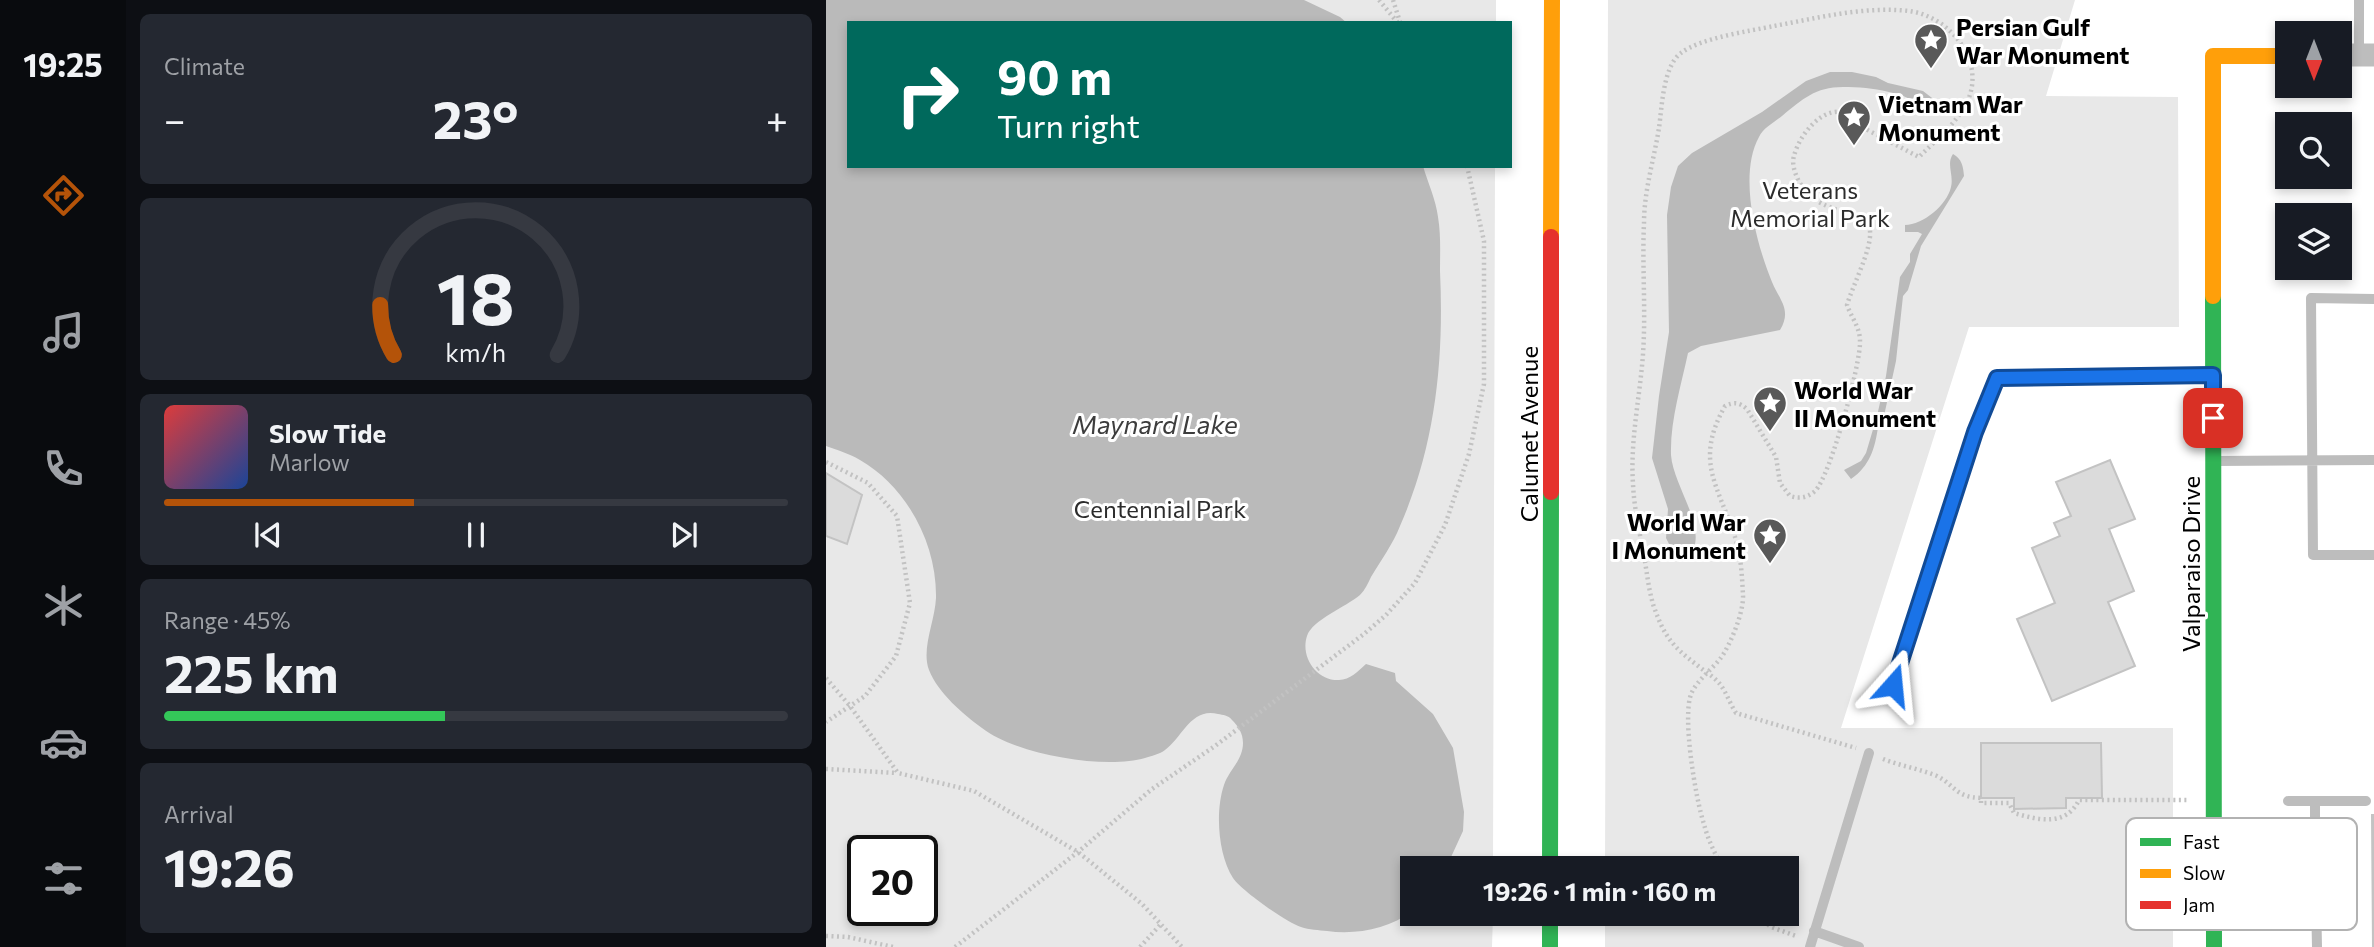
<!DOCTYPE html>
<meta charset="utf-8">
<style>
:root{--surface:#171b24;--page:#242831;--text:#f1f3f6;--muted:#9ea1a6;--line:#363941;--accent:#b45309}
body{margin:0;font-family:Commissioner,sans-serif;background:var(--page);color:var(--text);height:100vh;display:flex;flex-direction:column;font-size:26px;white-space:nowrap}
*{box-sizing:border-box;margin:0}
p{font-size:23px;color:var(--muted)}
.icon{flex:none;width:38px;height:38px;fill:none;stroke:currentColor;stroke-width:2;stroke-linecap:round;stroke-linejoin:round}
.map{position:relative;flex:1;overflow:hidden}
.side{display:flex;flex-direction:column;gap:14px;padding:14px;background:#0d0f14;width:700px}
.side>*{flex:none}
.banner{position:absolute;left:21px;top:21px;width:665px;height:147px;border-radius:0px;box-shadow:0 4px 10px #0003;background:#00695c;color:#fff;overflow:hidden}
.needle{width:46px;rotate:180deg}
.buttons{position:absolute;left:1449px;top:21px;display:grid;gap:14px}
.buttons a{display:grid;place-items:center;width:77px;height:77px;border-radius:0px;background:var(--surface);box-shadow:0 4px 10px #0003;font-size:35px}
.speed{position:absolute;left:21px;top:835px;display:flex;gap:14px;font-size:35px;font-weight:700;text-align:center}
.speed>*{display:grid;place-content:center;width:91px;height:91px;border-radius:50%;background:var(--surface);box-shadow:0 4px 10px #0003;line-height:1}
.speed .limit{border:4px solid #111;border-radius:10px;background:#fff;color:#111}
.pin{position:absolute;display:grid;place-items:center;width:60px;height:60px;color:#fff;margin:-30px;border-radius:14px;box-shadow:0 4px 10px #0006}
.me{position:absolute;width:77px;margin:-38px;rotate:18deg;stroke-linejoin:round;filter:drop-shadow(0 0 5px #0008)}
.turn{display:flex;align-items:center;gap:24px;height:147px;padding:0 35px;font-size:32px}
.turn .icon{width:91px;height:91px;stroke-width:2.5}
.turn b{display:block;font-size:49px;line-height:60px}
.big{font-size:52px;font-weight:700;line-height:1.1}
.side .tile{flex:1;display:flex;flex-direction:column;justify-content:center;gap:10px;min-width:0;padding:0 24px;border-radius:10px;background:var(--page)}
.side .dial{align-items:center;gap:0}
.dial svg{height:182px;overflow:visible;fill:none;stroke:var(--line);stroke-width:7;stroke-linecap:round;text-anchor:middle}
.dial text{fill:var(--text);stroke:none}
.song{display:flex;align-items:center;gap:21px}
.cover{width:84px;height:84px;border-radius:10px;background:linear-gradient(135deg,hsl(0 70% 55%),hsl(220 70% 35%))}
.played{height:7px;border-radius:4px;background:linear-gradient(90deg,var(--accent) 40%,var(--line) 40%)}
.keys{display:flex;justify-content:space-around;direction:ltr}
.heat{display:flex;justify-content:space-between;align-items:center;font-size:38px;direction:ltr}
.charge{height:10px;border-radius:5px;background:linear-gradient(90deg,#34c759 45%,var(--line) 0)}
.trip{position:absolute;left:574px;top:856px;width:399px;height:70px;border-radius:0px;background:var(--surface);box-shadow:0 4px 10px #0003;font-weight:700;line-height:70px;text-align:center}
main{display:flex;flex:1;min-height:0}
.menu{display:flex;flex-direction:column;width:126px;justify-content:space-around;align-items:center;background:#090b0e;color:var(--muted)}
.menu .icon{width:49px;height:49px}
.menu .current{color:var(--accent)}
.menu b{font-size:32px;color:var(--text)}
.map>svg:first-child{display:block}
.green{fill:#e8e8e8;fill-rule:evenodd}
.water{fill:#bababa}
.building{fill:#dbdbdb;stroke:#c3c3c3;stroke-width:2}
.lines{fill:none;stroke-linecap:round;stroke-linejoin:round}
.path{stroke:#c2c2c2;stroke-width:4.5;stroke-dasharray:2 3.5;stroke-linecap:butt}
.lane{stroke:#bdbdbd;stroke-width:10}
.street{stroke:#bdbdbd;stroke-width:23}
.fast{stroke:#30b455;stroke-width:16}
.slow{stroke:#ff9f0a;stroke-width:16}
.jam{stroke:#e5322d;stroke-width:16}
.route-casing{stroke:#114b97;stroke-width:18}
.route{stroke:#1a73e8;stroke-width:12}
.labels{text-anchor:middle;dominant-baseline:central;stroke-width:6;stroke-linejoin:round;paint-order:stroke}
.poi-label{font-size:24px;font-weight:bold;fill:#000;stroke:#fff;text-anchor:start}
.park-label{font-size:24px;fill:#2c2c2c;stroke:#fff}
.street-label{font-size:24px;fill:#000;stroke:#fff}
.water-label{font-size:26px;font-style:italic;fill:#3d3d3d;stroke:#fff}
.key{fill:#fff;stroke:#b2b2b2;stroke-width:2}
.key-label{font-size:19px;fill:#000}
</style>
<main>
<nav class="menu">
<b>19:25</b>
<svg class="icon current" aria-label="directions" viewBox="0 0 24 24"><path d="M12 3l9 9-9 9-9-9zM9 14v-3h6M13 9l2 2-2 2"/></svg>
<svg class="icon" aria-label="music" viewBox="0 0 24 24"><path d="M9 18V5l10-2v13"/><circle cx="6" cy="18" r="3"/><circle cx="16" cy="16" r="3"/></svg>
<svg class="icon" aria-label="phone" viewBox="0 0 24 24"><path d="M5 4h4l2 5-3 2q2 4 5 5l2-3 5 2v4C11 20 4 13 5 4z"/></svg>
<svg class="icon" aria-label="climate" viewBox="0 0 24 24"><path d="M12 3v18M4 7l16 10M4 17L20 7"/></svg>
<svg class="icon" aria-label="car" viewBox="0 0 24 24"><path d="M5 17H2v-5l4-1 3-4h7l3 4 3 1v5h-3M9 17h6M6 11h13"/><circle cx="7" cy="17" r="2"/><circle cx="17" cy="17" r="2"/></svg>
<svg class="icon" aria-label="filters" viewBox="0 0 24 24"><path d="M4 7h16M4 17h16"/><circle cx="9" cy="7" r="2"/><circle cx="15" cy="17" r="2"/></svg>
</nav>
<section class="side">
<div class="tile"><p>Climate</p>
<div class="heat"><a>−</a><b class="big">23°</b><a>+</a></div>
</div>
<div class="tile dial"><svg viewBox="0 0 100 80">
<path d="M14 69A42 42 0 1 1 86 69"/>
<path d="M14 69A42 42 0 0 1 8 47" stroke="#b45309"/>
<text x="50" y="56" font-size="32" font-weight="700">18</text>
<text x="50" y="72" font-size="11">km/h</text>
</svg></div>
<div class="tile">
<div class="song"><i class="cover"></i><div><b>Slow Tide</b><p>Marlow</p></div></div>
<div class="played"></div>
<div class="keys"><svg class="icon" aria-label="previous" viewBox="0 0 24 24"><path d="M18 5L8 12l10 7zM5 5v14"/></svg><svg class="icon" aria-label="pause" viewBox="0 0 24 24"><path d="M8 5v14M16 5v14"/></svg><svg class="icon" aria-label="next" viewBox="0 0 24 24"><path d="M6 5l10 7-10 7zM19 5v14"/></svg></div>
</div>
<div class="tile"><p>Range · 45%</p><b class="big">225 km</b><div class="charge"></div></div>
<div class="tile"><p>Arrival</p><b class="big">19:26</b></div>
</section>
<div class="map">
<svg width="1548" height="947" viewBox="0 0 1548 947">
<rect width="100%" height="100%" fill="#fff"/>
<path class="green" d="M0,0H670V23H23V166H669L667,868H586V914H667L666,947H0ZM37,850H96V910H37Z
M782,0H1249L1220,96L1352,97L1353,327H1143L1015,728H1347V947H779V914H961V868H779Z"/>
<path class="water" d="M0,0H478L514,17L521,23H23V166H597C602,183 610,200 612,217C615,235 614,253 614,271C618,359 610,444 574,526C567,544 555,560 545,577C542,583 539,590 534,595C520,607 486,620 481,636C474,657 491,681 513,680C524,680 532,671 540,664L569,673L570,681L607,714L627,748L638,812L637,831L620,868H586V911C563,929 530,935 501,931C493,930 483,930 475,927C460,922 416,891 407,878C392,855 389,811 398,785C403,770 417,760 417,743C417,733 412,726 406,720C402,715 397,715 392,714C365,707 356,738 339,750C334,754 325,756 319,758C278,770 189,754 156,728C137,714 112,693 103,670C95,649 109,621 110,598C111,544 81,487 34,460C24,454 11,450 0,446Z
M1004,72H1026L1050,77L1062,83L1097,91L1110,101L1103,109C1077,92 1048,87 1017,87C989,87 977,99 956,116C949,122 937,128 933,137C912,175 930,243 946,282C954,301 966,310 954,330L875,346L862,353C855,386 844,421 845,455C847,484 877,521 868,548L858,554L846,550L840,538L842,509L826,458L833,396L843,332L841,215L845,187L852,166L866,153L936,112L980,81Z
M1127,154C1136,159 1137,166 1138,176L1095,246L1082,290L1077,296L1070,361L1056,425L1052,427C1049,448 1044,466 1025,479L1018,470L1035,461L1040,453L1051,416L1060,376L1074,277L1084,262V254L1096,234L1092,232H1079V225C1097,225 1121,205 1125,187C1128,175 1120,164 1127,154Z"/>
<path class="building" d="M1284,460L1309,519L1283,529L1308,591L1282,602L1309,666L1226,701L1191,619L1229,603L1206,548L1234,536L1228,523L1245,516L1230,482Z
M0,473L36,495L21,544L0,536Z
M1155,743H1275L1276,798H1240V808L1188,809V798H1155Z
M1546,815H1548V947H1547Z"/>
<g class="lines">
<path class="path" d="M553,0L572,23
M567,0L574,22
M0,462L42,483L71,516L84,603L70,656L39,696L0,722
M0,678L24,706L72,773L148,791L252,852L316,904L356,947
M1057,759C1075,766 1094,769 1111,776C1130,786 1129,797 1155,798V803H1183L1188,813C1212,820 1240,827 1253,800H1362
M0,769L71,773
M897,868C889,854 882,840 878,824C870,801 855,713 866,692C872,680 885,670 894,659C904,646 918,612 917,595C916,576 915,555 909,537C892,485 868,461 899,406C908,402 913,402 921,409L950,457L954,483L964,496C973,499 981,498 989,491C1004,477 1035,363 1034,341C1034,327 1025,317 1021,305C1026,287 1046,249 1044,231C1044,225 1039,222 1035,218C1019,212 997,207 984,196C975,188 964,168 968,156C975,128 1011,91 1034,126L1093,157C1110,140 1130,124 1141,102C1161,61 1123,16 1083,11C1037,6 992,18 948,26C924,31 874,38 855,53C837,66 836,107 833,128C828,159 818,191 818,223C816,266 820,310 817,354C814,397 804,440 807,484C808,507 813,529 817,551C821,570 822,589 828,607C838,636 847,647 871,665C878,671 887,676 893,683C900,691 904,704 910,713L1030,748
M929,914L945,927L970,936
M0,936L22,937L67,947
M129,947L252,852L326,789L389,746L538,634L560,615L589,583L619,525L643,454L658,384V241L641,166
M314,947L335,924"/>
<path class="lane" d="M1533,55V0
M1548,299L1485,298L1487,555H1548
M1389,461L1548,460
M1067,685L1149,432L1171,378L1384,375
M1462,801H1540
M1391,845H1489L1491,947
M1489,845V801
M988,931L1033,947
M984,947L1043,753"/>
<path class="street" d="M1514,55H1548"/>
<path class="fast" d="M1387,296L1388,947
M724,868L725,492
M724,914V947"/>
<path class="slow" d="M725,237L726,0
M1387,296V56H1461"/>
<path class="jam" d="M725,492V237"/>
</g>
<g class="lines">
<g class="route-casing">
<path id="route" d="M1067,685L1149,432L1171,378L1387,375V418"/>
</g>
<use href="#route" class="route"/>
</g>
<defs>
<g id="sight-pin" transform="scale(1.75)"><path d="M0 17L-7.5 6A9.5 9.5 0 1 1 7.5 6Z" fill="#595959" stroke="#fff"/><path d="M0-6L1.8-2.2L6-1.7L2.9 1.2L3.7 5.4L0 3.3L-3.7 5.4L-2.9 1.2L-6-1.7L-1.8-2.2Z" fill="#fff"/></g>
</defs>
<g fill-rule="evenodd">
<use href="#sight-pin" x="1105" y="40"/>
<use href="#sight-pin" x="1028" y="117"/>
<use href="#sight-pin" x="944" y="403"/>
<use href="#sight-pin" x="944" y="535"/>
</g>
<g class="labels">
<g class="poi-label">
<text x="1130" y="26">Persian Gulf<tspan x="1130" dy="28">War Monument</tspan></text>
<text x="1052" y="103">Vietnam War<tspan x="1052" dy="28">Monument</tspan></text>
<text x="968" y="389">World War<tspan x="968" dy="28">II Monument</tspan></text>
<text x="920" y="521" text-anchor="end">World War<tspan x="920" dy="28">I Monument</tspan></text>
</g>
<g class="park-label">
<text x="984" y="189">Veterans<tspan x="984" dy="28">Memorial Park</tspan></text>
<text x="334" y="508">Centennial Park</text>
</g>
<g class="street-label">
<text transform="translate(702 434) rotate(-90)">Calumet Avenue</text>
<text transform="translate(1364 564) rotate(-90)">Valparaiso Drive</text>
</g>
<g class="water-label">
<text x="329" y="423">Maynard Lake</text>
</g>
</g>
<rect x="1300" y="818" width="231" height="112" rx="10" class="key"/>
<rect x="1314" y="838" width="31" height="8" fill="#30b455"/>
<rect x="1314" y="869" width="31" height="9" fill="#ff9f0a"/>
<rect x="1314" y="901" width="31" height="8" fill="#e5322d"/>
<g class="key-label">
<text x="1357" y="849">Fast</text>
<text x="1357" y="880">Slow</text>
<text x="1357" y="912">Jam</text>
</g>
</svg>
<div class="buttons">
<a><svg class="needle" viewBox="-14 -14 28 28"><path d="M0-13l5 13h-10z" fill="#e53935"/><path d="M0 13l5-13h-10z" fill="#9ea1a6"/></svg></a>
<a><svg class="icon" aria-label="search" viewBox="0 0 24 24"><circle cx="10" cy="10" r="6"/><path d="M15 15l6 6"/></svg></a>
<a><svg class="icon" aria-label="layers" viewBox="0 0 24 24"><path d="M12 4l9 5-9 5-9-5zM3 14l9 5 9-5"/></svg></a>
</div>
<div class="speed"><div class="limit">20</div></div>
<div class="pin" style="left:1387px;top:418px;background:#d93025"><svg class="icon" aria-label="arrive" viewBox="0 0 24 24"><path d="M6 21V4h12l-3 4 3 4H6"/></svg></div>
<svg class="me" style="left:1067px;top:685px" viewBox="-20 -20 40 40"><path d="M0-17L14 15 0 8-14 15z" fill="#1a73e8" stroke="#fff" stroke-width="4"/></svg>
<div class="trip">19:26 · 1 min · 160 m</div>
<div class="banner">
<div class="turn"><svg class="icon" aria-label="right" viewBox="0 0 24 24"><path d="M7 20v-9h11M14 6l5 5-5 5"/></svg><div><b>90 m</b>Turn right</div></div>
</div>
</div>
</main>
